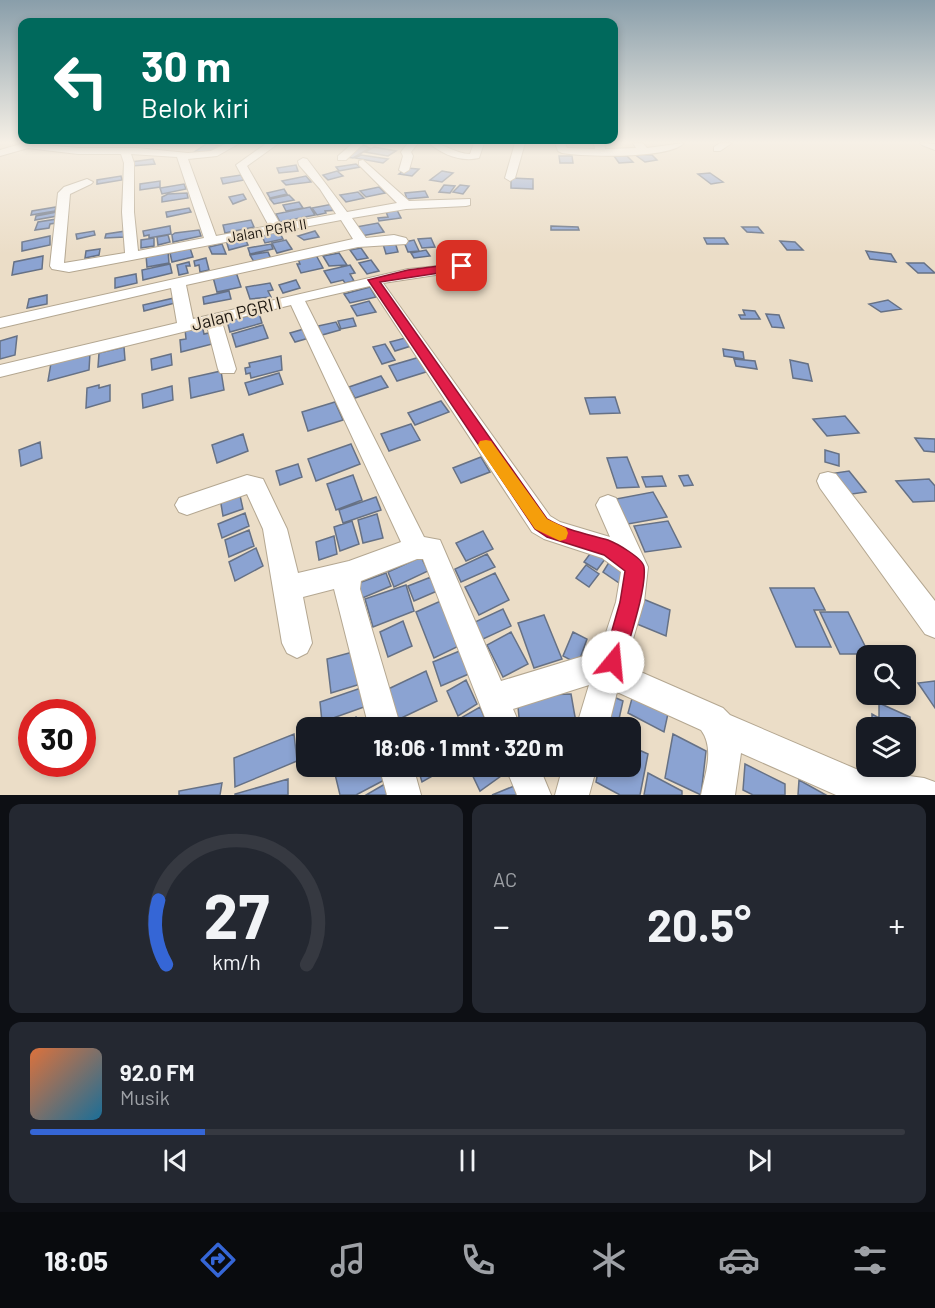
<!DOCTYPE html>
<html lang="id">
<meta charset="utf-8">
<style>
:root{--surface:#171b24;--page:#242831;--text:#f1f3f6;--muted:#9ea1a6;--line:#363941;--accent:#3566d6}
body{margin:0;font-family:Barlow,sans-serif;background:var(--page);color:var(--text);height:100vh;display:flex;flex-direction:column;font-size:22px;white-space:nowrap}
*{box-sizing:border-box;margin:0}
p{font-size:20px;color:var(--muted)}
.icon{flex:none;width:33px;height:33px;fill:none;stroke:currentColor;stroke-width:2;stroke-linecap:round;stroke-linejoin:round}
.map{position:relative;height:795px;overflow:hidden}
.panel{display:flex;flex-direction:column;gap:9px;padding:9px;background:#0d0f14;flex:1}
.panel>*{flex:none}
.banner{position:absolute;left:18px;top:18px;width:600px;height:126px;border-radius:12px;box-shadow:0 3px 9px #0003;background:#00695c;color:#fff;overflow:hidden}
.tools{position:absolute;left:856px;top:645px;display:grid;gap:12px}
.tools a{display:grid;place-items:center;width:60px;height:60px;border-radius:12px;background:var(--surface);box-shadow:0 3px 9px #0003;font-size:30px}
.speed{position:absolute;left:18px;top:699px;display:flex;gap:12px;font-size:30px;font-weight:700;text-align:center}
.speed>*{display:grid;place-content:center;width:78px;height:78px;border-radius:50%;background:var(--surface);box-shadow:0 3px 9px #0003;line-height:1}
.speed .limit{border:9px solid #d22;background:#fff;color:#111}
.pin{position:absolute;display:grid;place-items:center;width:51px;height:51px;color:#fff;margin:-26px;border-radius:12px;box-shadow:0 3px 9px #0006}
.me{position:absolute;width:66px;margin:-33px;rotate:17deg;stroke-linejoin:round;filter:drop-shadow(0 0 4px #0008)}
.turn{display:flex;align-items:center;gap:21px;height:126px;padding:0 24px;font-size:27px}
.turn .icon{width:78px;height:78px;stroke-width:2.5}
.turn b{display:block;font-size:42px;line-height:51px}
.big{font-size:45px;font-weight:700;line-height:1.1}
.panel .widget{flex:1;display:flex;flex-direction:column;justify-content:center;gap:9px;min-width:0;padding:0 21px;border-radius:12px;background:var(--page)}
.panel .dial{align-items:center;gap:0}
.dial svg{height:156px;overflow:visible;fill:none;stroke:var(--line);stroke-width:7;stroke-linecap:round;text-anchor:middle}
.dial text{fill:var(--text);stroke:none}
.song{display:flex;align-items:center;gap:18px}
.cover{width:72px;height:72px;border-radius:9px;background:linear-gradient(135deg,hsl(20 70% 55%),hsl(200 70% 35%))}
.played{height:6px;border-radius:3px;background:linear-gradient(90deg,var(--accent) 20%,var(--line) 20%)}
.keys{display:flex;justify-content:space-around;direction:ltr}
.heat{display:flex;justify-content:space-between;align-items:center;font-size:33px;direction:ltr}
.panel .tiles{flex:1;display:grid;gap:9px;grid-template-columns:1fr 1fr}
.widget:last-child{grid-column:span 2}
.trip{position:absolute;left:296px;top:717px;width:345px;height:60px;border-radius:12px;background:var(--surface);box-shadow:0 3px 9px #0003;font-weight:700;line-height:60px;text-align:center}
.dock{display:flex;height:96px;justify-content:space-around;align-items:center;background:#090b0e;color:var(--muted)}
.dock .icon{width:42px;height:42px}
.dock .current{color:var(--accent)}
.dock b{font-size:27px;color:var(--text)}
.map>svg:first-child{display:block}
.building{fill:#8ba3d2;stroke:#667185;stroke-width:1.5}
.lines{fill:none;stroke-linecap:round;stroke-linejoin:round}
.minor-casing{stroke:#b4a791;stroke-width:2}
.minor{fill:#fff;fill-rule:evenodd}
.route{fill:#e11d48;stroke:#92132f;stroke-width:1.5}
.slow{fill:#f59e0b}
.labels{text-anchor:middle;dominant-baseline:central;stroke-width:4.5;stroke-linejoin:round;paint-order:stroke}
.far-street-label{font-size:15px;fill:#1d1710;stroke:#ebddc7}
.street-label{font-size:18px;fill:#1d1710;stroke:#ebddc7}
</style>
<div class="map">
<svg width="935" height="795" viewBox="0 0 935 795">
<rect width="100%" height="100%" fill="#ebddc7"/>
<path class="building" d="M206,144L222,146L209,154L193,153Z
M363,145L370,148L353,158L346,157Z
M374,147L396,151L388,156L365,152Z
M634,154L652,155L657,160L645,162Z
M361,155L388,159L383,163L355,158Z
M559,156H572L573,163H560Z
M614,156H627L633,162L619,163Z
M153,159L155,164L132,166L131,162Z
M356,164L360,167L339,171L336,167Z
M296,165L298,171L279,173L277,168Z
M407,168L419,169L412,176L399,174Z
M337,171L343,176L328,180L323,175Z
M442,171L453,173L442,182L430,180Z
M710,173L723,182L711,184L698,174Z
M241,175L244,180L223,184L221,178Z
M121,176L122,180L97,184V180Z
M306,176L311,182L286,185L282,181Z
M511,178L533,179V189L511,188Z
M160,181V187L140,190V184Z
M184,184L186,189L162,194L160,188Z
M444,185L455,186L450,193L439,192Z
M460,185L469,186L463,194L453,192Z
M379,187L385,193L366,197L360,191Z
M284,189L287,194L270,198L267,193Z
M425,191L428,197L407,199L405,193Z
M358,192L364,198L346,202L340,195Z
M187,193L188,198L162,202V197L168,194Z
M243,194L246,199L233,204L229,197Z
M289,195L294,200L274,204L270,199Z
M299,202L303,208L286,211L283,205Z
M333,204L338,210L325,211L326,213L317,215L312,208Z
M56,207L55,211L31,215L32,211Z
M310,207L315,215L280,222L276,214Z
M189,208L191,212L167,217L166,212Z
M396,208L401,218L379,221L378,218L388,217L385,209Z
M57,212V216L35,220L36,216Z
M57,219L56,223L50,224L49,228L35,230L38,222Z
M251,220L254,227L225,233L223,225Z
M378,223L384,232L361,236L356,227Z
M170,226L171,234L149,238V235L144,236L143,231Z
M551,226L578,227L579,230H551Z
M742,227H758L763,233L747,232Z
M278,229L283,239L265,243L262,236L268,235L266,231Z
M199,230L201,236L173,242L172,235L175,233Z
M94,231L95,235L77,239L76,234Z
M126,231L125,237L105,238L106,234Z
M315,231L319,237L304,240L298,236Z
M168,235L170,242L158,245L157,237Z
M50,236V245L22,251V242Z
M244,236L248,245L229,250L226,240Z
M154,238V246L141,248V240Z
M431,238L435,247L422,248L418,239Z
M704,238H724L728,244H707Z
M286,240L292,249L277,253L272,243Z
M414,240L419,251L408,252L404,242Z
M780,241L795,242L803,250H787Z
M395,242L398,252L386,254L383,244Z
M222,244L226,254H212L209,247Z
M271,244L273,249L250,254L248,248Z
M479,246L482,254L468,255L465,247Z
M190,248L193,257L172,262L170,253Z
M361,248L368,258L357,260L350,250Z
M462,248L464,255L441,256V249Z
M100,249L99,255L85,258L86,251Z
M426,250L430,256L414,258L411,253Z
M168,251L169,263L147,267L146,255Z
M866,251L891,254L896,262L870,259Z
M268,252L271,259L254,262L250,255Z
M339,253L347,265L329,266L323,256Z
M316,255L323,268L301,273L297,264H300L298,259Z
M43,256L42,269L12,275L14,262Z
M441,257H461L462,263L441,264Z
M206,258L209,270L200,272L199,265L195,266L194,261Z
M371,260L379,271L367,274L359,263Z
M189,262L190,266H186L188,273L179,275L177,265Z
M907,263H924L935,273H918Z
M170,264L172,273L143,280L142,270Z
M350,265L355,273L350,274L354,281L345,283L343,280L331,283L324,271Z
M236,272L241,287L217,292L213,277Z
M136,274L137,283L115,288V278Z
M296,280L300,288L283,293L279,285Z
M270,283L273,290L268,291L271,297L250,299L246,287Z
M370,287L376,297L350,303L344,294Z
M229,291L231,299L204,304L203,297Z
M47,295V304L27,308L29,299Z
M174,298L175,303L144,311L143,305Z
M888,300L901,309L881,312L869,304Z
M369,301L376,312L357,316L351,306Z
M743,310L755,311L760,319H741L739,315H745Z
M259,313L262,323L230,332L227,321Z
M766,314L779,315L784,328L772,327Z
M353,318L356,326L341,329L338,321Z
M336,322L340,330L322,335L318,326Z
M202,325L204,334L213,332L216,343L181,352L180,340L186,339L185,329Z
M263,325L268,338L236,347L232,334Z
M304,329L309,338L295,342L290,333Z
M17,336L15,355L0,359V341Z
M405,338L411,346L395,351L390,342Z
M385,344L395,360L382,364L373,347Z
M124,347L125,360L98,367L99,353Z
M723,349L743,352L744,359L724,356Z
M90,353L89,370L48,381L51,363Z
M171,354L172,365L152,370L151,359Z
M281,356L282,370L251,378L250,373L246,374L245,368L250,367L249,363Z
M420,357L429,371L397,381L389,366Z
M734,359L755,361L757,369L736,366Z
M790,360L808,364L812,381L793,378Z
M221,371L224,390L191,398L189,378Z
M279,373L283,384L249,395L245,383Z
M381,376L388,387L355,398L349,387Z
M99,385V388L110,385V401L86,408L87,388Z
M172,386L173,400L143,408L142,394Z
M615,397L620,413L590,414L585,398Z
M441,401L449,412L415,425L408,413Z
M335,402L343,420L308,431L302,412Z
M845,416L859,433L827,436L813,419Z
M411,424L420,440L389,451L381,434Z
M243,434L248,451L217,463L212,445Z
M915,438L935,439V452L924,451Z
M40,442L42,458L21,466L19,450Z
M351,444L360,464L316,481L308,459Z
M825,450L839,454V466L825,462Z
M481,457L490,472L461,483L453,468Z
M627,457L639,487L617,488L607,458Z
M298,464L302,477L280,485L276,471Z
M849,471L866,492L845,495L829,474Z
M353,475L362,500L336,510L327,484Z
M688,475L693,485L684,486L679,476Z
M662,476L666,486L646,487L642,477Z
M929,479L935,486V501L913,502L896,481Z
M239,491L243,509L223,516L220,498Z
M653,492L667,517L628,524L616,499Z
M376,497L381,510L343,523L339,510Z
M245,513L249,526L222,538L218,524Z
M377,514L383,538L363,543L358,520Z
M352,521L359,544L340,551L334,527Z
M668,521L681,547L645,552L634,526Z
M249,530L254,546L229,557L225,540Z
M483,531L493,549L466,561L456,543Z
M334,536L337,554L319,560L316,542Z
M595,547L608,555L597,570L584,562Z
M256,548L263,566L235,581L229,562Z
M487,554L495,567L461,582L455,569Z
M421,557L428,571L394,587L388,572Z
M611,559L631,571L622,585L603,572Z
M586,565L599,574L589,587L576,578Z
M386,573L391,586L360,599L356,584Z
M495,573L509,600L479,615L465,587Z
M431,577L437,591L414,601L408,586Z
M406,585L414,611L373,627L365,599Z
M770,588H814L825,610H814L831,647H796Z
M643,599L670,610L666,636L637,624Z
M443,600L463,644L434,658L416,612Z
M503,609L511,626L483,639L475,622Z
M820,612H848L869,654H840Z
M544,615L562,659L534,668L518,623Z
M403,621L412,646L388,657L380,632Z
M511,632L528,664L503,677L487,645Z
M573,632L587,639L578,664L563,656Z
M360,650L364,683L331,693L327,659Z
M462,650L471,673L441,686L433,662Z
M426,671L437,701L393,722L384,691Z
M466,680L477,704L458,716L447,691Z
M935,681V708L918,683Z
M361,688L364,707L322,722L320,702Z
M634,691L669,709L664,732L628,713Z
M571,694L577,728H520L517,696Z
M607,694L623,701L617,728H608Z
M879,703L910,717L913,764L906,761V728H872V714L879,718Z
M480,707L489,728H454L452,723Z
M356,717L360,728H337Z
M294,734L297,761L235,787L234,758Z
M673,734L706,751L701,795L665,778Z
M630,746L648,754L640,795H620L596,782L599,766H630Z
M745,764L785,784V795H753L743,790Z
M340,766H387L390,777L356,795H340L334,770Z
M417,766H450L422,782Z
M468,766H506L508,771L480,791Z
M648,773L682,791V795H644Z
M288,779V795H235V794Z
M799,780L826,795H798Z
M222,783L220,795H179V791Z
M385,784L388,795H366Z
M519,784L523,795H492Z"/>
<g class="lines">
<g class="minor-casing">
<path id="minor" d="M24,143L78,148H137L188,153L211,151L227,143H240L217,156L188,159L216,236L269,226L236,165L267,143H279L247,166L280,224L336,214L320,189L299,165L298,161L303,158L307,159L347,212L397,203L359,165V161L363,160L409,201L470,199V205L466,206L406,209L352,218L366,238L394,235L406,238L408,241L406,244L358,247L186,285L193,319L408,269L480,262L482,265L475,269L383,283L550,516L560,522L610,537L596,505L600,498L608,495L616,498L648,567L644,602L630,649L627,666L723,708L730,715L856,769L924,778L935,782V795H836L741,753L735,795H701C705,774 715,749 701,730L617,692L608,728H576L589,685L513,709L521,728H489L423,559H417L361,581L360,589L401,728H369L334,589L303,597L312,643L307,653L297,658L287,653L282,643L263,529L247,494L187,515L179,512L175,505L179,498L247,475L263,479L287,529L298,573L349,561L401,542L291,305L222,322L236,369L234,373H220L218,369L207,326L0,377V365L177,323L171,288L0,328V318L353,239L341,220L69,272L52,269L50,266L58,193L64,187L87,179L93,182L91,184L70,194L64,263L125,253L122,212L124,163L121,154H78L28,148L0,156V150ZM131,154L177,157L204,238L138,251L134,212V163ZM370,286L532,532L544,539L602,558L621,572L616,602L600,651L501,681L440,540L424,537L305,301Z
M353,143H364L346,160H338V156Z
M408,143H418L411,152L413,156L409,170L404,173L399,170L403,156L401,152Z
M429,143C445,143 455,154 470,154L474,143H484L479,158C461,162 443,155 429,143Z
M515,143H525L515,178L510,181L505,178Z
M555,143H565L567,148L595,149L594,143H604L605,149L636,148L633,143H643L647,148L684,143C670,159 584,157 562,153L558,151Z
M720,143H732L720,151H714V147Z
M920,143L935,144V150L922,145Z
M828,472L836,474L935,601V638L925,634L820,488L817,481L820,474Z
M379,766H413L421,795H387Z
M505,766H539L551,795H517Z
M563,766H597L589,795H555Z"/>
</g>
<use href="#minor" class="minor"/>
</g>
<linearGradient id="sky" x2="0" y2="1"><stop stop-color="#899eaa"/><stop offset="0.56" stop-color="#f6f0e6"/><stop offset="1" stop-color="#f6f0e6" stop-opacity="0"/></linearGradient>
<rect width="935" height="254" fill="url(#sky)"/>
<path class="route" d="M462,263L467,266L465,269L380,282L547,519C565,530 587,534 608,540C616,543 643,558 644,567C647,588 629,640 623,662L620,669L613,672L606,669L603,662L620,602L625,571L604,555L547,537L535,529L368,280L408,270Z"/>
<path class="slow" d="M486,440L491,441L547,519L566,528L568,533L566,539L560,541L535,529L480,449L478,445L480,441Z"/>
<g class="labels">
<g class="far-street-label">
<text transform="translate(267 230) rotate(-10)">Jalan PGRI II</text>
</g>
<g class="street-label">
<text transform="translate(236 313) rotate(-14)">Jalan PGRI I</text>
</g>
</g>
</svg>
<div class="tools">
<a><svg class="icon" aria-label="search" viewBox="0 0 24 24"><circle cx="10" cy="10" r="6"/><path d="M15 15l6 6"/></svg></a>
<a><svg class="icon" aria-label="layers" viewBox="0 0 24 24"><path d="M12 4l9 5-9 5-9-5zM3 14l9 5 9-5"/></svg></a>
</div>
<div class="speed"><div class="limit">30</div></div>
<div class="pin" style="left:462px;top:266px;background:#d93025"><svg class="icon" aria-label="arrive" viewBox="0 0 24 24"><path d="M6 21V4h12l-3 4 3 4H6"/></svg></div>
<svg class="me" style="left:613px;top:662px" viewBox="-20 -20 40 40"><circle r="19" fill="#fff"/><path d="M0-13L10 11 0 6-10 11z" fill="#e11d48"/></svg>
<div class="trip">18:06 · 1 mnt · 320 m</div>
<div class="banner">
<div class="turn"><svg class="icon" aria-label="left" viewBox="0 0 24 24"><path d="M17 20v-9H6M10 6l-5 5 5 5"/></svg><div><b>30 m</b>Belok kiri</div></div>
</div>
</div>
<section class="panel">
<div class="tiles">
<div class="widget dial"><svg viewBox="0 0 100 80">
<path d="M14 69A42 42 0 1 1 86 69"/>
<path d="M14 69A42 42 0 0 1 10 36" stroke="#3566d6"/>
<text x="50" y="56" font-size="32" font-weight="700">27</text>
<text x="50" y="72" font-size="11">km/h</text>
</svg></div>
<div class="widget"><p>AC</p>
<div class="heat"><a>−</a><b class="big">20.5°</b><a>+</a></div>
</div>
<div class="widget">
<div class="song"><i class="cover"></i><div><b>92.0 FM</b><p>Musik</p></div></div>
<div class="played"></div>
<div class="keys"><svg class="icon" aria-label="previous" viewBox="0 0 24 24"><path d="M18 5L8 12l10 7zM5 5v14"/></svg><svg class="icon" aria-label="pause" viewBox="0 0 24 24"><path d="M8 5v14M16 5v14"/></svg><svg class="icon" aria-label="next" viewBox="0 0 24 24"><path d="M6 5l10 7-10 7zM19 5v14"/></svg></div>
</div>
</div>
</section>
<nav class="dock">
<b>18:05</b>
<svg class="icon current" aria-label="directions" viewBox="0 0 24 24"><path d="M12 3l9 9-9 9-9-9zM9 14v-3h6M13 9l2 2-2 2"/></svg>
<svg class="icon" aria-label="music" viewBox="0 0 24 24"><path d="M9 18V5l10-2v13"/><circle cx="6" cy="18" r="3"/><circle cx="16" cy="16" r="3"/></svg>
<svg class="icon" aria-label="phone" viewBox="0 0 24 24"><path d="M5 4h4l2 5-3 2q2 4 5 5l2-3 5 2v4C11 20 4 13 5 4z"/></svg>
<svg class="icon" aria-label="climate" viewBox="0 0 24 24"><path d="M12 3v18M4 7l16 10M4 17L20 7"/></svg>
<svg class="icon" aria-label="car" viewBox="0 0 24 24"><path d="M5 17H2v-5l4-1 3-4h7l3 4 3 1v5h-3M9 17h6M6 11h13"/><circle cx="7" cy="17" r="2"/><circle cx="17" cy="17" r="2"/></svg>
<svg class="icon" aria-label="filters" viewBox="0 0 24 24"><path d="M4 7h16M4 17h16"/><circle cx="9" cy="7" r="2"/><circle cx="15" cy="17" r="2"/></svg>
</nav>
